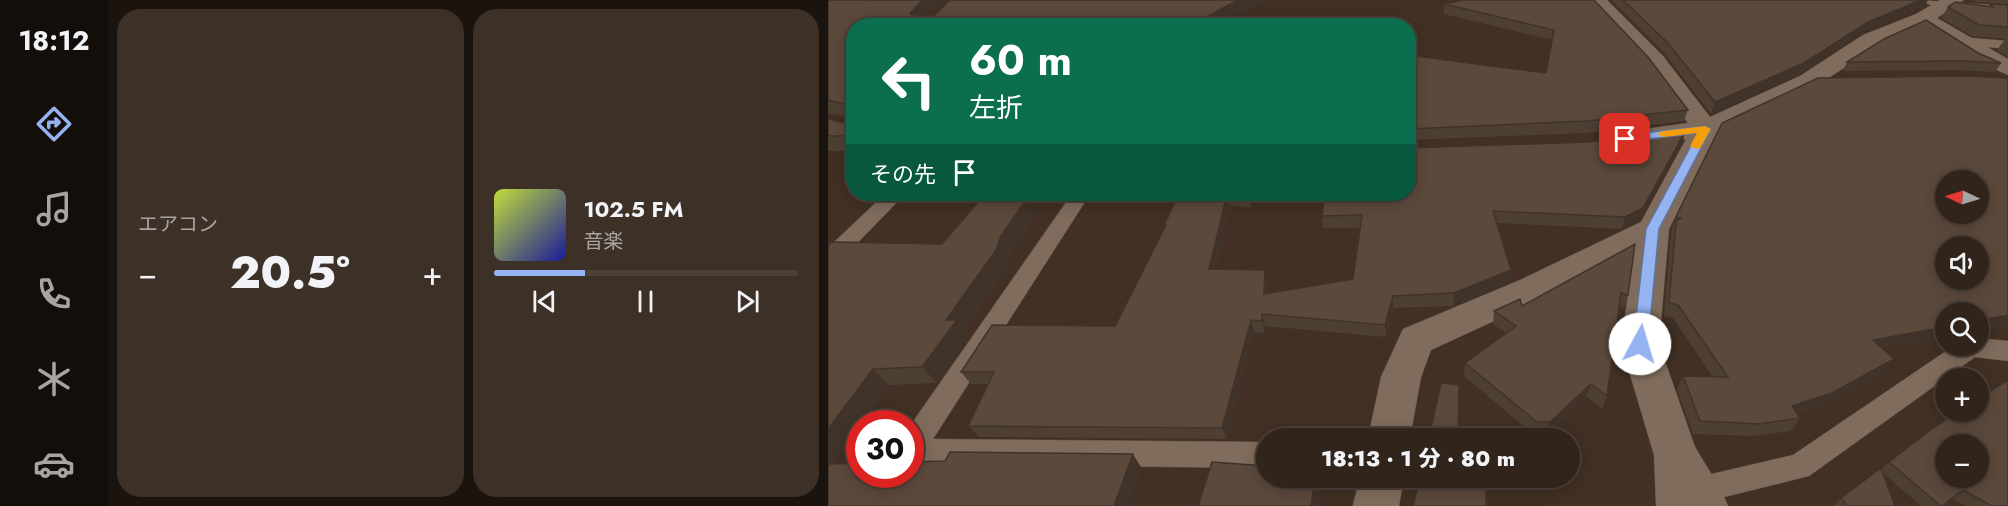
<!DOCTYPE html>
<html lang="ja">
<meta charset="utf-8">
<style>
:root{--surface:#31241a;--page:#3d3027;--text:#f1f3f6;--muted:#a8a4a2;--line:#4c4139;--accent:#95b2f1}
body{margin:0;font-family:Jost,"Noto Sans JP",sans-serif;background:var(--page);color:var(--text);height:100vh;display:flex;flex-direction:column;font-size:22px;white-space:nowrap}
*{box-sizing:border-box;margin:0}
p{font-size:20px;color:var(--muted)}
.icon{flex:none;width:33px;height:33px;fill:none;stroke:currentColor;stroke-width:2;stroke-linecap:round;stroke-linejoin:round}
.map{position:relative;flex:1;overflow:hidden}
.side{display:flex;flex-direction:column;gap:9px;padding:9px;background:#1b140e;width:720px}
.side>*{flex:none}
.top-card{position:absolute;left:18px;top:18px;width:570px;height:183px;border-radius:24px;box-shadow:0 3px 15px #0003,0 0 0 2px var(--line);background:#0b6e4f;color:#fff;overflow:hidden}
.needle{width:39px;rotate:274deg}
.fabs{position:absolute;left:1107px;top:170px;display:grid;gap:12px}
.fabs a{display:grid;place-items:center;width:54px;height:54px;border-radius:50%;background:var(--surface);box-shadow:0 3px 15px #0003,0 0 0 2px var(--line);font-size:30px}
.speed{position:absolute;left:18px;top:410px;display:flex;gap:12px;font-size:30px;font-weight:700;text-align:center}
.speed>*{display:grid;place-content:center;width:78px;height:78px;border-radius:50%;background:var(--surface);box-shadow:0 3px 15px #0003,0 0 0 2px var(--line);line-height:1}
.speed .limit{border:9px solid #d22;background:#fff;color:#111}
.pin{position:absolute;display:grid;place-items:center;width:51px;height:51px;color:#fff;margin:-26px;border-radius:12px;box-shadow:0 3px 9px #0006}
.me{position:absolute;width:66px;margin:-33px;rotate:6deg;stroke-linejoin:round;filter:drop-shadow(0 0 4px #0008)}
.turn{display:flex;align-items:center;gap:21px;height:126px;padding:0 24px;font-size:27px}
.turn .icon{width:78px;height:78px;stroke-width:2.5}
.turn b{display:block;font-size:42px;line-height:51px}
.then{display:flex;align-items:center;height:57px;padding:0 24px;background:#0003;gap:12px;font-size:22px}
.big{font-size:45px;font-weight:800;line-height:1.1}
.side .card{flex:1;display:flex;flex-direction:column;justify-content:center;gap:9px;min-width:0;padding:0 21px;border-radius:24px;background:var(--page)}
.song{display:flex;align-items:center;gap:18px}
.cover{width:72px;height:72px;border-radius:9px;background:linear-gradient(135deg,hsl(70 70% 55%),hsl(240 70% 35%))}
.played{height:6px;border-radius:3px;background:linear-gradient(90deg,var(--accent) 30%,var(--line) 30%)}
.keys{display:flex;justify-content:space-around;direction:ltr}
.heat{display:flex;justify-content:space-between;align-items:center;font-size:33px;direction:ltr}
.side .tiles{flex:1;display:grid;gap:9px;grid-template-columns:repeat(2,1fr)}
.trip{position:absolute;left:428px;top:428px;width:324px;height:60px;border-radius:30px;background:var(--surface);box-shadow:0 3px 15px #0003,0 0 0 2px var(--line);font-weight:800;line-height:60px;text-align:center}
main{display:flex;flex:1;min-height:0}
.tabs{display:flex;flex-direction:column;width:108px;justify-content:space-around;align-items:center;background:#140e0a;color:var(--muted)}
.tabs .icon{width:42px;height:42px}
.tabs .current{color:var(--accent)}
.tabs b{font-size:27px;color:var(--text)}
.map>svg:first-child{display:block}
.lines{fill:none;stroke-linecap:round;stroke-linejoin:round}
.lane-casing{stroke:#5d4f43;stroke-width:1}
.street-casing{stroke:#5d4f43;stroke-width:1}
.lane{fill:#7f6c5c;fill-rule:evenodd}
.street{fill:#7f6c5c;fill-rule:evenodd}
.wall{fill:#4e3f33}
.shaded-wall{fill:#403329}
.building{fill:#5b493b;stroke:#403329;stroke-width:1.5;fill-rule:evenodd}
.route{fill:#95b2f1;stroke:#61749d;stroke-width:1.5}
.slow{fill:#f59e0b}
</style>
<main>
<nav class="tabs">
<b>18:12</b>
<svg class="icon current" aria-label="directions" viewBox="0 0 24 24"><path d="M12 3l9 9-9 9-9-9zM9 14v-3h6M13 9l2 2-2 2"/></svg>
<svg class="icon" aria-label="music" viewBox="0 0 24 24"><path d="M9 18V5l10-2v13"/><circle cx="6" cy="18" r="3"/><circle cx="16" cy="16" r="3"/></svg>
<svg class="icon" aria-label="phone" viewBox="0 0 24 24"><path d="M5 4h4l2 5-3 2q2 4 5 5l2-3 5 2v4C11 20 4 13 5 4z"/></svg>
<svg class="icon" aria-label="climate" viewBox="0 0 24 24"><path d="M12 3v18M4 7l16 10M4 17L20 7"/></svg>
<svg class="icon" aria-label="car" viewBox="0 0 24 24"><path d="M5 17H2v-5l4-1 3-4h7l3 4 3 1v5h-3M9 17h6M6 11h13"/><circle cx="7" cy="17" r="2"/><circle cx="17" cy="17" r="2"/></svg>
</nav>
<section class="side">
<div class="tiles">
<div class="card"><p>エアコン</p>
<div class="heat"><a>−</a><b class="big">20.5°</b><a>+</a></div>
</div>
<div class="card">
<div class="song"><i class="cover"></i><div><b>102.5 FM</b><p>音楽</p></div></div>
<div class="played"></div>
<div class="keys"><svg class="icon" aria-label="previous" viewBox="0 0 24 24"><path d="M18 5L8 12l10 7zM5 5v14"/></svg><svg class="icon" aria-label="pause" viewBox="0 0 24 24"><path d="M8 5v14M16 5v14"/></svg><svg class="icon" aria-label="next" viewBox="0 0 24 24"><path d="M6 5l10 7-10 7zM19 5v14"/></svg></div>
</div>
</div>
</section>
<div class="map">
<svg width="1180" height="506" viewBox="0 0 1180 506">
<rect width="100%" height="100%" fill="#413023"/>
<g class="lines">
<g class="lane-casing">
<path id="lane" d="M1090,0L1180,6V14L1115,10Z
M1132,37L1180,41V49L1127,44L1125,41Z
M57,194H77L8,265L0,267V248Z
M244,194H262L105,439L438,442V468L82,464V426Z
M1150,338L1180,341V361L1147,357L981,476L868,504L858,500L853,490L858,480L965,455L1127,345H1150Z"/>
</g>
<g class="street-casing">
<path id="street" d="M758,0H779L835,56L882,117L972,76L1035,35L1088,14L1112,0H1136L1109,18L1180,59V75L1146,60L1094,26L1051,45L988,86L888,134L841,229L831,344L867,447L893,490L900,506H828L826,455L793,344L806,252L716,298L603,350L593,377L582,438H540L553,377L575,329L692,280L813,222L858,139L812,145L803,143L799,137L803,131L860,123L819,66Z
M532,477H576L571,506H525Z"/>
</g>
<use href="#lane" class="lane"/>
<use href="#street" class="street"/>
</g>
<path class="wall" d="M0,0L100,15L436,0L390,26H26V151H0V119L17,123V116L0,113Z
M766,0L860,110L856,121L757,133L580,140V55L718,73L724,40L616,14V4Z
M784,0H1100L1096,7L1034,33L971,74L883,114L837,54L784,1Z
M1146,0H1180V4L1147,2Z
M1162,4L1180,5V57L1169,50L1177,39L1144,36L1113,18L1120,7H1161Z
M1150,53L1173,63L1167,72L1129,70L1015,71L1019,62Z
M894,123L1055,349V372L994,405L969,414L972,418L963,431L923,436L865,434L849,389L855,376H884L845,318L836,316L843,234L844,230H843L848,217Z
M858,130L854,142L811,220L794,229L669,223L681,282L625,306L565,308L558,337L437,326V333L426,332L399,439L151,437L140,426L161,384H143L133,372L287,326L337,227L336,225L351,195L350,194H425L423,207L403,206L388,269L440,283L439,293L525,279L532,228H495L494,216L760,142Z
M197,201L206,218L184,252L179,267L136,330L141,337L109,383L61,385L34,423H32V427L5,463L314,469L0,506V245L114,244Z
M807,244L800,295L796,308L792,307L779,396L774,409L758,396L719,435H706L636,376L637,363L678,333L665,324L666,311L694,306Z
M1061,462L1180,506H1138L1124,499L1115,506H1093L1055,473L1067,506H1005L1013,498L1053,469Z"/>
<path class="shaded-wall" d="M95,0H115L90,26L82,13Z
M410,0H436L390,26H362Z
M1093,0H1100L1096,7L1034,33L971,74L883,114L887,102L1040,22Z
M858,130L854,142L811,220L794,229L797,217Z
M399,194L403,206L385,281L381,269Z
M420,194H425L423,207L420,195Z
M197,201L206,218L184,252L179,267L136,330L141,337L109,383L94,367L118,320Z
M437,270L440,283L439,306L436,294Z
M683,270L681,282L625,306L626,293Z
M565,296V308L558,337L557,325Z
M434,314L437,326V333L434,321Z
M1180,315V325L1150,331V321Z
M423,320L426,332L399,439L394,428Z
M1118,327V337L1035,353L1045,340Z
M1066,359L1055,372L994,405L954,418L964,406Z
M45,369L61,385L34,423H32V427L0,471V429Z
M763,384L758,396L719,435L722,422Z
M305,454L314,469L301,506H286Z
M487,477H490L492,485L489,506H483Z
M659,479L657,494L651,487Z"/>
<path class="building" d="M0,0H95L82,13L84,15H107L122,0H410L362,26H26V136H0V119L17,123V104L0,100Z
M636,0H766L820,57L860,110L759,121L580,129V55L718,73L726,30L616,4Z
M795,0H1093L1040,22L976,63L887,102L840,43Z
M1127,2L1165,7L1162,4L1180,5V27L1151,25L1120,7Z
M1098,20L1150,53L1173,63L1135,61L1019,62L1056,39Z
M1137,76L1180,78V315L1150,321V312H1118V327L1045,340L1066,359L1004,393L964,406L972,418L931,424L872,421L855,376L900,377L850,305L841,303L848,221L853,218L848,217L894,123L990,78ZM1118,180H1150V213H1118ZM1118,246H1150V279H1118Z
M858,130L815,208L797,217L665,211L683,270L626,293L565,296L557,325L434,314V321L423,320L394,428L140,426L166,372H133L164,325L287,326L338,225H336L351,194H420V195L399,194L381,269L437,270L436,294L525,279L534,215L494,216L497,194H580V148L760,142Z
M151,201H197L173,236L168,250L118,320H129L94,367L45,369L0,429V245L3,242L114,244Z
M807,244L800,295L793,293L779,396L763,384L722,422H709L637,363L688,326L666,311L692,299L694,306Z
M1180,380V506H1164L1135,490L1114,506H1113L1061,462L1105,428L1132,411H1150V399ZM1118,444H1150V477H1118Z
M613,383L631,385L630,438H601Z
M122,452L305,454L286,506H0V464L32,463V474H82V462L117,461Z
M384,462L438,466V477H487L483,506H370Z
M1053,468L1067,506H1019L1013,498Z
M592,477H654L659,479L651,487L658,489V506H585Z"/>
<path class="route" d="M877,126L883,129L831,229L820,344L818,348L812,350L807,348L805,344L818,229L870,133L797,142L791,139L797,135Z"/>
<path class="slow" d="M877,126L883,129L872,148L868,149L862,146L869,133L835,137L829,134L835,131Z"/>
</svg>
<div class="fabs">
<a><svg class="needle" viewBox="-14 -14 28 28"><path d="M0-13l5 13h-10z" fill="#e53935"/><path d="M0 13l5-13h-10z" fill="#a8a4a2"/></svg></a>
<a><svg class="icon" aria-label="sound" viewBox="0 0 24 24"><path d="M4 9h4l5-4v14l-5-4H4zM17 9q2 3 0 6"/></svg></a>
<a><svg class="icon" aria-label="search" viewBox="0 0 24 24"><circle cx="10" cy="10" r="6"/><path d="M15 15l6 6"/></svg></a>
<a>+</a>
<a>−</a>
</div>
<div class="speed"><div class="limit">30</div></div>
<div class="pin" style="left:797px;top:139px;background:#d93025"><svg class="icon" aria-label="arrive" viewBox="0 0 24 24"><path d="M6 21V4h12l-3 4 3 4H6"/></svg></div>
<svg class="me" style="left:812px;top:344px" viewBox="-20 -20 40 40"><circle r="19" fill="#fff"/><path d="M0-13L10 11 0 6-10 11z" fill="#95b2f1"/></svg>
<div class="trip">18:13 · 1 分 · 80 m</div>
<div class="top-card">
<div class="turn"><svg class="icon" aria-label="left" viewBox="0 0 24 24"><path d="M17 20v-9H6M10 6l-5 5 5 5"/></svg><div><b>60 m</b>左折</div></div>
<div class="then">その先<svg class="icon" aria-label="arrive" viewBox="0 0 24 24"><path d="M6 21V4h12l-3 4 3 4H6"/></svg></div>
</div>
</div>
</main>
